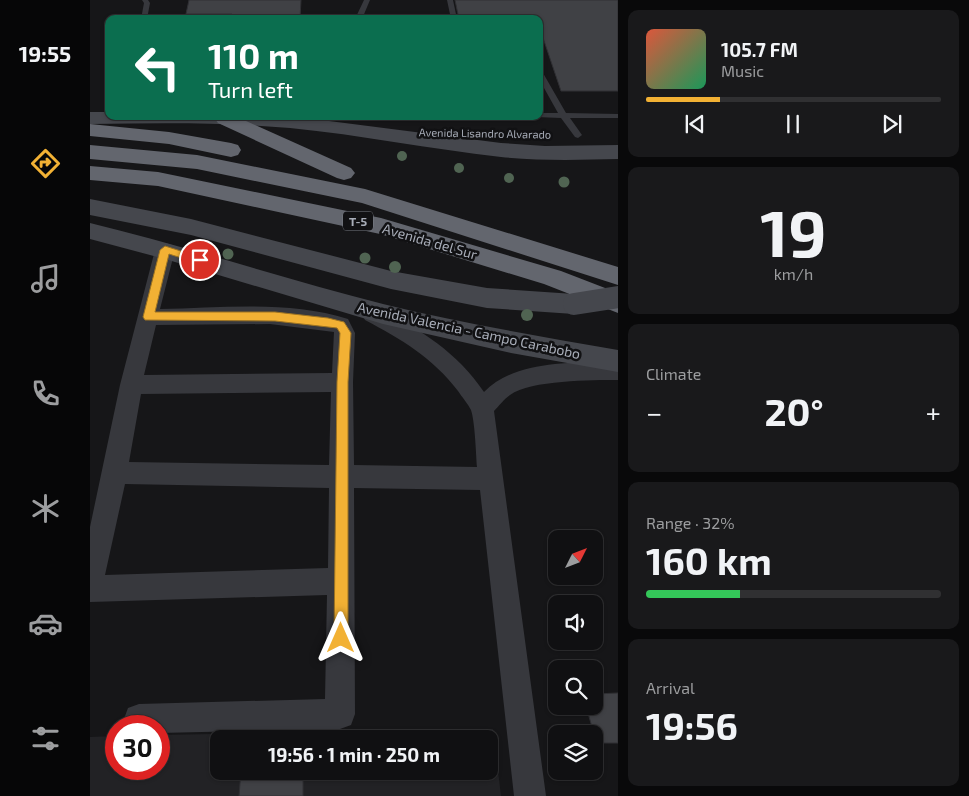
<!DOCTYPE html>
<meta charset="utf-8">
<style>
:root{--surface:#101012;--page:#19191b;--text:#f1f3f6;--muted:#9c9d9f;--line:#303032;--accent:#f2b134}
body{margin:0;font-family:"Exo 2",sans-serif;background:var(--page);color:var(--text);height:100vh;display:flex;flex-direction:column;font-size:19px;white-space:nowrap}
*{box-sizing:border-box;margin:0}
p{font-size:16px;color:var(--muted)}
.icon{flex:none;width:28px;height:28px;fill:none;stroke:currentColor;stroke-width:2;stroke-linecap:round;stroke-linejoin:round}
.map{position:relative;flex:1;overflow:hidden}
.sheet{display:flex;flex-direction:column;gap:10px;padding:10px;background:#09090a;width:351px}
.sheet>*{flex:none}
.banner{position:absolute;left:15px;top:15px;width:438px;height:105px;border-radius:10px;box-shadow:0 1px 4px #0004,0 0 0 1px var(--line);background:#0b6e4f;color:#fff;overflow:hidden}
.needle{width:32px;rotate:48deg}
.tools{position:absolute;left:458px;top:530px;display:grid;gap:10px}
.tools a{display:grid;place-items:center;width:55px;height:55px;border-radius:10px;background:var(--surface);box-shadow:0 1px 4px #0004,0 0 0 1px var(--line);font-size:25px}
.speed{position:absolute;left:15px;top:715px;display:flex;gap:10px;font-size:25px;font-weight:700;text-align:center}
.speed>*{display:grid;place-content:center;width:65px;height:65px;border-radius:50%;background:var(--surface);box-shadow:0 1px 4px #0004,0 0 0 1px var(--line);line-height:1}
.speed .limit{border:8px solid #d22;background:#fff;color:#111}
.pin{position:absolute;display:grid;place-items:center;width:42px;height:42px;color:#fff;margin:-21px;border:2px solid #fff;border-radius:50%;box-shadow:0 1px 5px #0007}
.me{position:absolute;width:55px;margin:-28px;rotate:0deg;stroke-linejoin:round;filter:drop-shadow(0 0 4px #0008)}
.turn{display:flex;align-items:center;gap:18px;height:105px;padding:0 20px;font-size:22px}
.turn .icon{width:65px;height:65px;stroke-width:2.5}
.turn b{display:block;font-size:35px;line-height:42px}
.big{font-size:38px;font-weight:700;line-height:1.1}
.sheet .widget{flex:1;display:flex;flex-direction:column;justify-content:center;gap:8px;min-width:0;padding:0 18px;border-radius:10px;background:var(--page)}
.sheet .dial{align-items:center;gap:0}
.dial b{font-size:65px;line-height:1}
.song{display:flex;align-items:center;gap:15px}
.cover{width:60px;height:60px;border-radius:8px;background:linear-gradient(135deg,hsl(10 70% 55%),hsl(150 70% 35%))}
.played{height:5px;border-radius:2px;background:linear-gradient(90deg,var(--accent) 25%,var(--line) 25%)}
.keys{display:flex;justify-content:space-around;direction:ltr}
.heat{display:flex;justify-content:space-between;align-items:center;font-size:28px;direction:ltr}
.charge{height:8px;border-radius:4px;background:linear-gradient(90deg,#34c759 32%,var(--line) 0)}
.trip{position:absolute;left:120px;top:730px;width:288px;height:50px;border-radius:10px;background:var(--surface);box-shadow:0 1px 4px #0004,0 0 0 1px var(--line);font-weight:700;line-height:50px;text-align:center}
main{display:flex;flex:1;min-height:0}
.menu{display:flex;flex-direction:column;width:90px;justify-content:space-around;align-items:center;background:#060607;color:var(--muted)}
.menu .icon{width:35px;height:35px}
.menu .on{color:var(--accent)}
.menu b{font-size:22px;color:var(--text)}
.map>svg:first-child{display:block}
.built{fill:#222225;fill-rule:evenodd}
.building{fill:#404145;stroke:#303034}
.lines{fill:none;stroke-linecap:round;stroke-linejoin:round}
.lane{fill:#37383d;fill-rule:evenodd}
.street{fill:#37383d;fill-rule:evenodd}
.secondary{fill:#45474d;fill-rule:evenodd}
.highway{fill:#63666e;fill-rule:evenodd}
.secondary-bridge{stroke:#45474d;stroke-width:22}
.tree{fill:#506452}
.route{fill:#f2b134;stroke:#9d7322}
.labels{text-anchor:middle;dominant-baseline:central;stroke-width:5;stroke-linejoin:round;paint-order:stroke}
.far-street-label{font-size:11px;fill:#a8adb8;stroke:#111113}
.shield{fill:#111113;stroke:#7b7e86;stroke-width:1}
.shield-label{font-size:12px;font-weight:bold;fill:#a8adb8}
.street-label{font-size:14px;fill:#a8adb8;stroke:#111113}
</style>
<main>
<nav class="menu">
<b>19:55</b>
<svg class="icon on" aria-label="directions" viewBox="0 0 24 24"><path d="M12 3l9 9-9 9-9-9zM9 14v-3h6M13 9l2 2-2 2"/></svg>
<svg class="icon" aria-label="music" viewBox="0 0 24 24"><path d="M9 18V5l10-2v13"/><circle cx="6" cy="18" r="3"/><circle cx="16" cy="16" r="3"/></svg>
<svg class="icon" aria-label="phone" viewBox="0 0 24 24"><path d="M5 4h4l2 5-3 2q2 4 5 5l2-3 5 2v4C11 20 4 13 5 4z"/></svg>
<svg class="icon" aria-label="climate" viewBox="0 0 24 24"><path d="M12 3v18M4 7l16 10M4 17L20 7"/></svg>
<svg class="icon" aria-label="car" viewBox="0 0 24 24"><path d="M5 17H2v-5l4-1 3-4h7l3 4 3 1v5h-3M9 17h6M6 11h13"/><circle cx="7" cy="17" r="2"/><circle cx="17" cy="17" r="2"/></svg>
<svg class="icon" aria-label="filters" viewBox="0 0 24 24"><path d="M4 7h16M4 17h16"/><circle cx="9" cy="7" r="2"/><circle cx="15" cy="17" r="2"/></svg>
</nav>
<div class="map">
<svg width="528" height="796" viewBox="0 0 528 796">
<rect width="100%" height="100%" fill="#161618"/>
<path class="built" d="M403,729L411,796H0V737L26,736V769H69V735ZM129,739H399V771H129Z"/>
<path class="building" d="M99,0H211L210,19H141L142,14H96Z
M365,0H528V91H471L449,26V19H369Z
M528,693V743H504V734L496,706H504V694Z
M151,771H213V796H149Z"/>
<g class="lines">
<path class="lane" d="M52,0H58L60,3L57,19H51L54,3Z
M274,0H280L272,19H265Z
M357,0H363L367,19H361Z
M449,71L453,73L476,113L528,114V118H480L492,135L488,138L485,137L471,118L446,117L449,116V113H468L449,79Z
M257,116H398L394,118L260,119Z"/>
<path class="street" d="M75,243L82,245L85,250L70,309C132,308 199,300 258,319L265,333L263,382L264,465L387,467C386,453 385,422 381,410C378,404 372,397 368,391C343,358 311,339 275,320L272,314L275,308L282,306L289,308C331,330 367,352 394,392C424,360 487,362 528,362V380C502,380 441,380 420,395C414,399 409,406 404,411L456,796H424L390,490L264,488L265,714L261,725L250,729L69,733V726H37L34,719L38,708L49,704L235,699L237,595L0,602V527L30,385L65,250L68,245ZM180,324L244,332L242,373L54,375L66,325ZM241,392L239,465L39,462L51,394ZM35,484L239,488L238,568L15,575Z"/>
<path class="secondary" d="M0,112H19V116H200L411,143L455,146L528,145V159C489,160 449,161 411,157C340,149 271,135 200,128C134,122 67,123 0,124Z
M0,199L101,219L301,271L397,288L484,294L493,297L496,304L493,311L484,314L397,308L301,289L101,235L0,215Z
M0,223C98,247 195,279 293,304C370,323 449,336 528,350V372L421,353L293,324L75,259L0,239Z"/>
<path class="highway" d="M127,116H145L261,168L265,173L261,178L254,180L247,178L128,123L125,119Z
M0,124L79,132L141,143L148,145L151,150L148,155L141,157L79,144L0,136Z
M0,145L107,155L275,189L528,267V285L272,203L107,169L0,159Z
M0,166L68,172L291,218L471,271L528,293V313L454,284L290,234L68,186L0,180Z"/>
<path class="secondary-bridge" d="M484,304L528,297"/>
</g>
<g class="tree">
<circle cx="312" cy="156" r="5"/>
<circle cx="369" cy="168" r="5"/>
<circle cx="419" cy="178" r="5"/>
<circle cx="474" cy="182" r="5.5"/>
<circle cx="138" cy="254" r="5.5"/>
<circle cx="275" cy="258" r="5.5"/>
<circle cx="305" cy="267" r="6"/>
<circle cx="437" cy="315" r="6"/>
</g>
<path class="route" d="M75,246L113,258L115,260L110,264L79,254L65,312H185L238,318L254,322L261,333L258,382V638L256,643L251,645L246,643L244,638L247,382L250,333L247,328L185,321L55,320L53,317L70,250Z"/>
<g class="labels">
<g class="far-street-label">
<text transform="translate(395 133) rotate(1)">Avenida Lisandro Alvarado</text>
</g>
<rect class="shield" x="253" y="211.5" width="30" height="19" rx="4"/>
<g class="shield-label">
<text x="268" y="221">T-5</text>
</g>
<g class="street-label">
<text transform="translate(340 241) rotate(16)">Avenida del Sur</text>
<text transform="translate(379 330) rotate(12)">Avenida Valencia - Campo Carabobo</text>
</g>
</g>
</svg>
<div class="tools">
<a><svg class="needle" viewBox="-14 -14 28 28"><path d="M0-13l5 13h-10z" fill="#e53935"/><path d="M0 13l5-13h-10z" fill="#9c9d9f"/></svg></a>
<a><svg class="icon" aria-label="sound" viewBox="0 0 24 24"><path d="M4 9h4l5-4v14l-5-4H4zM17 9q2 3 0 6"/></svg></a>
<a><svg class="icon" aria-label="search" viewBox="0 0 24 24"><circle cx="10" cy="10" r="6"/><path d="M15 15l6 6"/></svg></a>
<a><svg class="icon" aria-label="layers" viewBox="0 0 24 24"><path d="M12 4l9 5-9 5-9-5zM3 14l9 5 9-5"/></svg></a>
</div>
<div class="speed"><div class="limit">30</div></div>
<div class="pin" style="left:110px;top:260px;background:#d93025"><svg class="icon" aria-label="arrive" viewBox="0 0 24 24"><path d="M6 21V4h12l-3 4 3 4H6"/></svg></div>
<svg class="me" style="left:251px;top:638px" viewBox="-20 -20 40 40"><path d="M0-17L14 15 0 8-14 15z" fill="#f2b134" stroke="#fff" stroke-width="4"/></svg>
<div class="trip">19:56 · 1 min · 250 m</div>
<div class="banner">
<div class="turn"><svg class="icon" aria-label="left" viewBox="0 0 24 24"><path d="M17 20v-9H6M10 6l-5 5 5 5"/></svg><div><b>110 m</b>Turn left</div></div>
</div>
</div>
<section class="sheet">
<div class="widget">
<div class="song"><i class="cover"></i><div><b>105.7 FM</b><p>Music</p></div></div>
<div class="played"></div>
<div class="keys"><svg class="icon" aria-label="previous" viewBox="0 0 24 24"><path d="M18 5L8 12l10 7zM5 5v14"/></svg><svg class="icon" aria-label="pause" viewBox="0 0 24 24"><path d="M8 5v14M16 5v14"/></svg><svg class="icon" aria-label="next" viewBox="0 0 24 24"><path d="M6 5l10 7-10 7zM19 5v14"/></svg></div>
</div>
<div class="widget dial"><b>19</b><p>km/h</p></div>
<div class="widget"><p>Climate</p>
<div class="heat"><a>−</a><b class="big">20°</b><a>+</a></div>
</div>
<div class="widget"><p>Range · 32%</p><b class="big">160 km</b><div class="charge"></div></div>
<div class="widget"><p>Arrival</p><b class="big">19:56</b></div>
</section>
</main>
